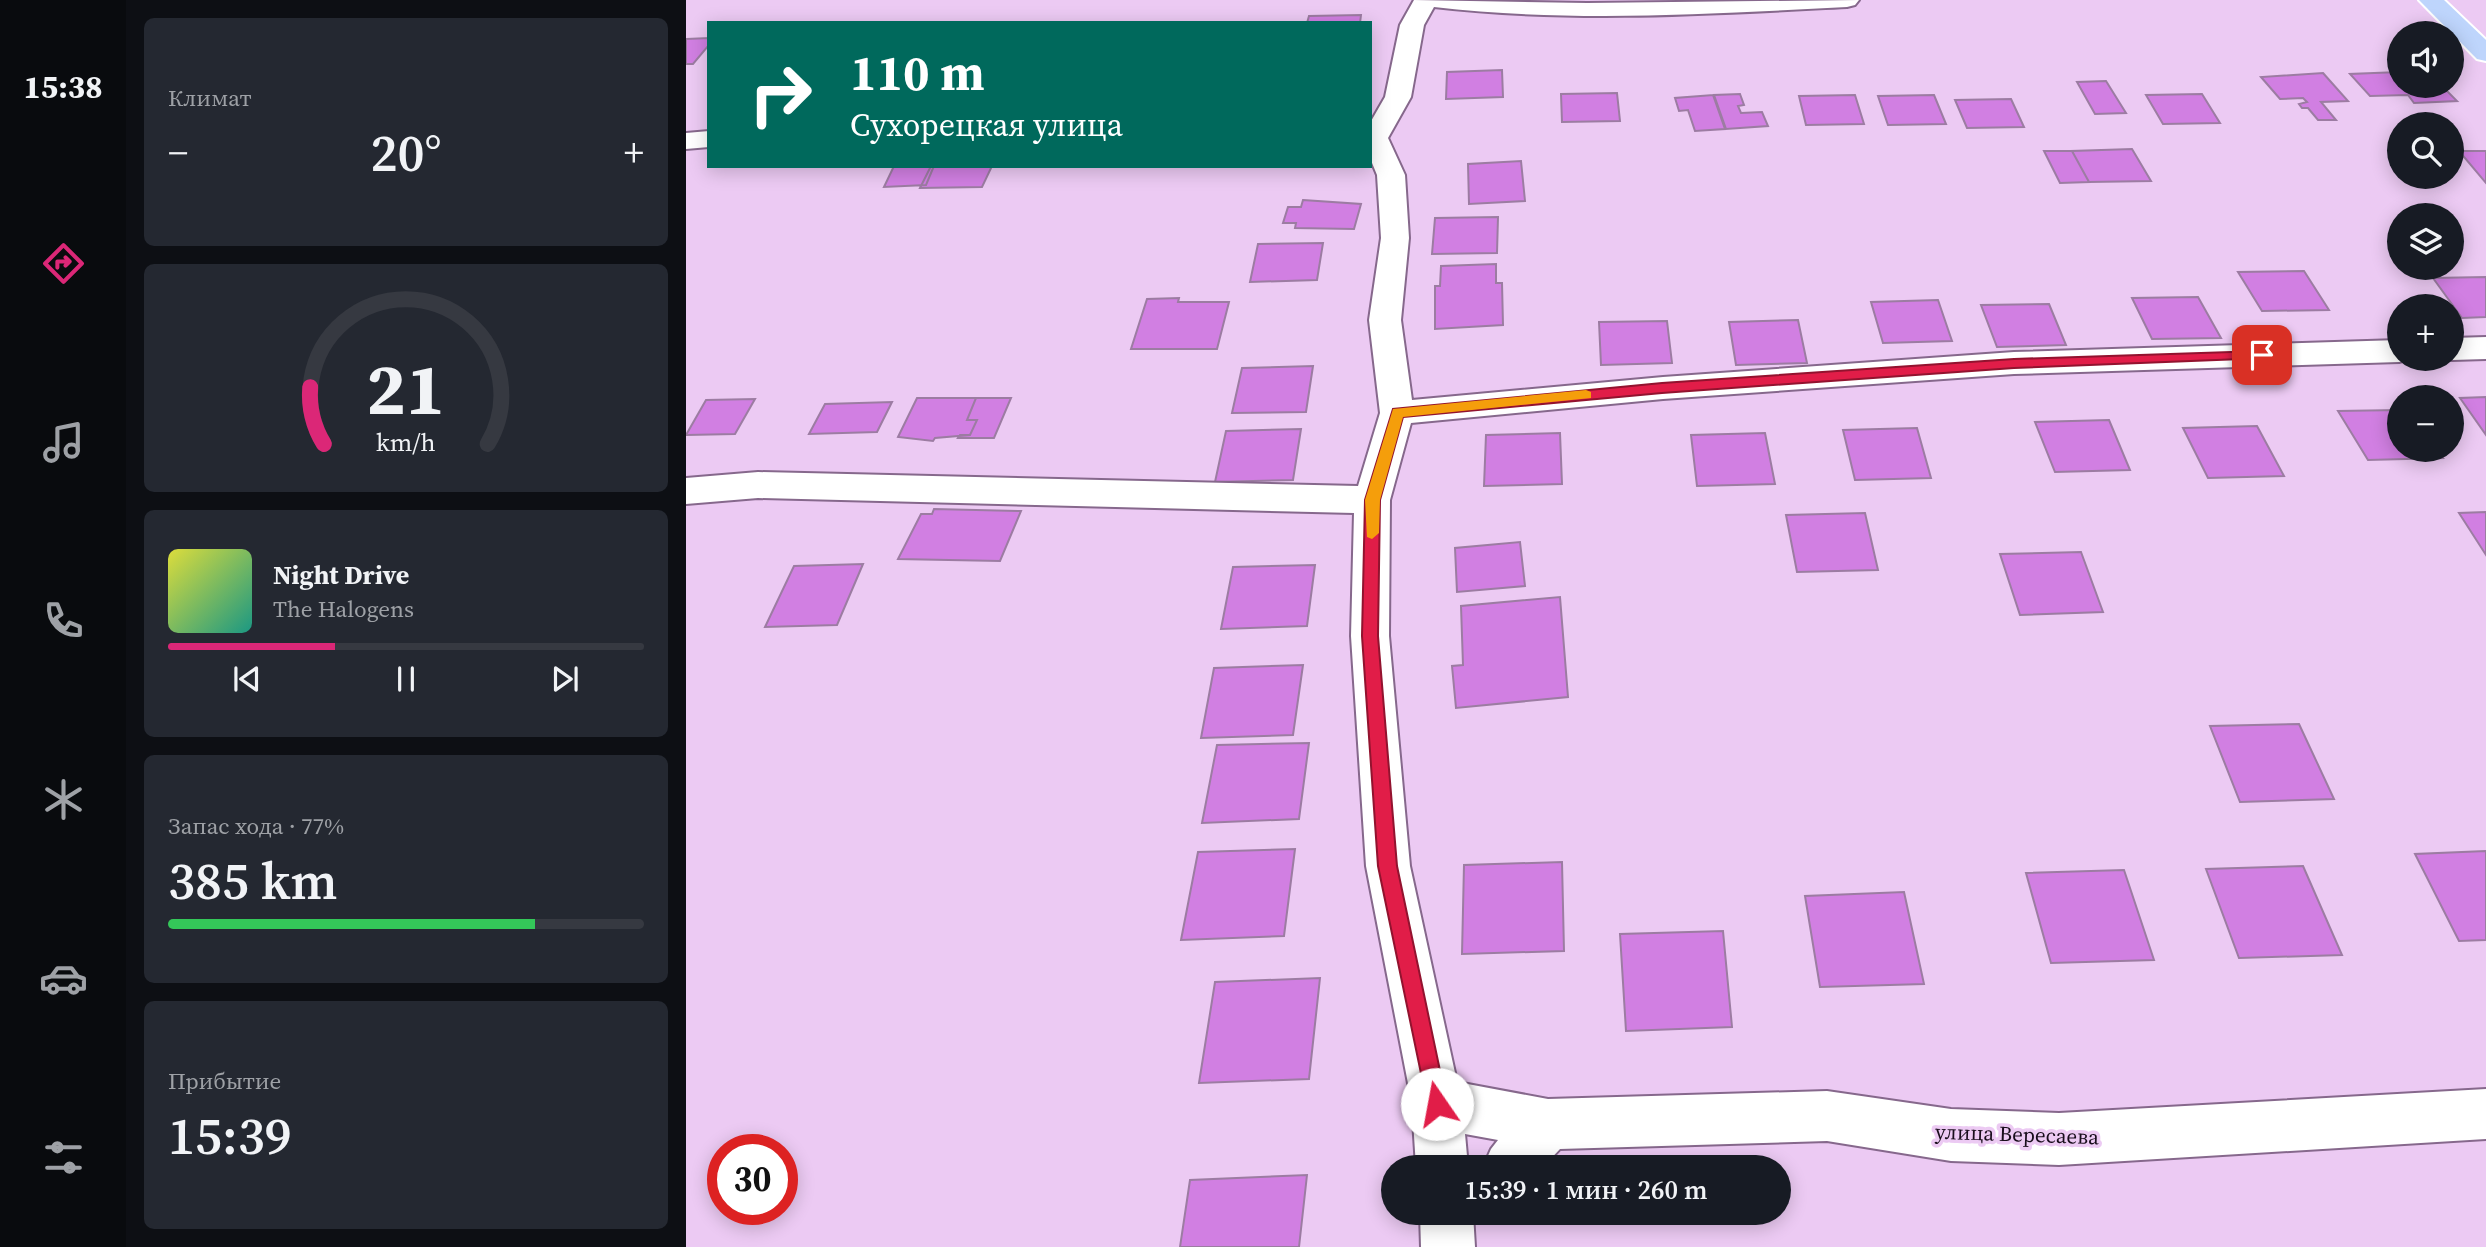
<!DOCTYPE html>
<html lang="ru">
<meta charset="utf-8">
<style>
:root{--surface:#171b24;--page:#242831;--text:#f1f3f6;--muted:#9ea1a6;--line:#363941;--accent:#db2777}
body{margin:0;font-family:"Source Serif 4",serif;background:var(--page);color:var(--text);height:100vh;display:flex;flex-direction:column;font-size:26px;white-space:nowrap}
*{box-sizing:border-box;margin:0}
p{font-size:23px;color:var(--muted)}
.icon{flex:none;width:38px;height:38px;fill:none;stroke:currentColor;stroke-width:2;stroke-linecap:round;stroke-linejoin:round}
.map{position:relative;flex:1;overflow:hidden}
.details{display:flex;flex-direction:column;gap:18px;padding:18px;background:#0d0f14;width:560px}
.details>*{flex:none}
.guide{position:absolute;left:21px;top:21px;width:665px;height:147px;border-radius:0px;box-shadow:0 4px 18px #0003;background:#00695c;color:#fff;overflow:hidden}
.tools{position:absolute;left:1701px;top:21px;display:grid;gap:14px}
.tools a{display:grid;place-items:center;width:77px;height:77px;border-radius:50%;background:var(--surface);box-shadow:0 4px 18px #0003;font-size:35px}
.speed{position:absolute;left:21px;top:1134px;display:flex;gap:14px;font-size:35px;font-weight:700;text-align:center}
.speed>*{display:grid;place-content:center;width:91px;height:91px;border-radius:50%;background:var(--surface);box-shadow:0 4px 18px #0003;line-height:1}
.speed .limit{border:10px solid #d22;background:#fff;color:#111}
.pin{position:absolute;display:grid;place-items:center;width:60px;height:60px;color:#fff;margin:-30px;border-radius:14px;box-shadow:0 4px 10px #0006}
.me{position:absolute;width:77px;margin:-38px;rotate:348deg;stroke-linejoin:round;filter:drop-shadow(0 0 5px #0008)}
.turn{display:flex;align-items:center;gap:24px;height:147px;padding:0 28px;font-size:32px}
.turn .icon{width:91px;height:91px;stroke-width:2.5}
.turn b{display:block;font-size:49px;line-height:60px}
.big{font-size:52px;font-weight:600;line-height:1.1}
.details .card{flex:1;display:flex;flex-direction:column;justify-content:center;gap:10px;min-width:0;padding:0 24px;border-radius:10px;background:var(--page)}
.details .dial{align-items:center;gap:0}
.dial svg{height:182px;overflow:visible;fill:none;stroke:var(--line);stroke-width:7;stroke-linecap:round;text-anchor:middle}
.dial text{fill:var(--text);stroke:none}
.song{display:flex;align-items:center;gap:21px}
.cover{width:84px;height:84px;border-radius:10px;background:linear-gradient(135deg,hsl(60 70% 55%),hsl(170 70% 35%))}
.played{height:7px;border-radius:4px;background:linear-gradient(90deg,var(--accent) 35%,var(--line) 35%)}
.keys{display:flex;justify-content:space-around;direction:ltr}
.heat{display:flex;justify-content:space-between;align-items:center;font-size:38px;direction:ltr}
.charge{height:10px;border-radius:5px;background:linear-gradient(90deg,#34c759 77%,var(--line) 0)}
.trip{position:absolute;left:695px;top:1155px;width:410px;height:70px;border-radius:35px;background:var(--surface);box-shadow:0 4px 18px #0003;font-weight:600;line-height:70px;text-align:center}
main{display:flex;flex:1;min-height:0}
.menu{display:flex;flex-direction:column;width:126px;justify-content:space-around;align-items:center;background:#090b0e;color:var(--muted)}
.menu .icon{width:49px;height:49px}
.menu .active{color:var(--accent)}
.menu b{font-size:32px;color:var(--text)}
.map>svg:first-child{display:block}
.building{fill:#d17fe2;stroke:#9c7ca2;stroke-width:2}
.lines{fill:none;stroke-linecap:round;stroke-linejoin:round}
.minor-casing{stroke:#86688c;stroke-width:4}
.primary-casing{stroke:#fff;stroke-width:4}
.minor{fill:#fff;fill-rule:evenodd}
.primary{fill:#bed5fc;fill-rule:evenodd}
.route{fill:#e11d48;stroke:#92132f;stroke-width:2}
.slow{fill:#f59e0b}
.labels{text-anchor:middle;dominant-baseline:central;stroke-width:7;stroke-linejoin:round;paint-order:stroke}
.near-street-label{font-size:21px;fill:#180d1b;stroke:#eccaf3}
</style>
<main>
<nav class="menu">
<b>15:38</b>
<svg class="icon active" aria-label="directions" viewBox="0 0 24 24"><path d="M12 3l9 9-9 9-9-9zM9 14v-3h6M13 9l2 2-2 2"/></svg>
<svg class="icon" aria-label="music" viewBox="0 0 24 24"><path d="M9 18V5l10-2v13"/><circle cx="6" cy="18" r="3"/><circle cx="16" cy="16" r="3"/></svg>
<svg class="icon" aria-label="phone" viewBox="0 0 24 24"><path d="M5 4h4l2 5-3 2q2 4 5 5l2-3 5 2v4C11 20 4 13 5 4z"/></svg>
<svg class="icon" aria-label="climate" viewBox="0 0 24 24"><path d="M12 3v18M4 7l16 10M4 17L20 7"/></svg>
<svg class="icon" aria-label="car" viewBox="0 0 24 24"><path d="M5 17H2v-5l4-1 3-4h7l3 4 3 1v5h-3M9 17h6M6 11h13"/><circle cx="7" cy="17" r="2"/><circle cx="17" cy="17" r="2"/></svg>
<svg class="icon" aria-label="filters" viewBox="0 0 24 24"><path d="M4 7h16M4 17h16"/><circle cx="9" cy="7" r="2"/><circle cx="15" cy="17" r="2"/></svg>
</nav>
<section class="details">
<div class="card"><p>Климат</p>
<div class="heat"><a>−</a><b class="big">20°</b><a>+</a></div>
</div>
<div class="card dial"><svg viewBox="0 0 100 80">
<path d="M14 69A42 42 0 1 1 86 69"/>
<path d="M14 69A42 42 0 0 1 8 44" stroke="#db2777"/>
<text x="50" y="56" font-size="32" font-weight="700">21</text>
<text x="50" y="72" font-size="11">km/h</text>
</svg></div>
<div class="card">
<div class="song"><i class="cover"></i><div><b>Night Drive</b><p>The Halogens</p></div></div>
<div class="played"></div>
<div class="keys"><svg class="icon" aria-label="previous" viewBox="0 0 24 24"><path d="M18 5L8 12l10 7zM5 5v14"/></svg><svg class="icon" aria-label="pause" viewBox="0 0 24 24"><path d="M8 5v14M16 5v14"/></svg><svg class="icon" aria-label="next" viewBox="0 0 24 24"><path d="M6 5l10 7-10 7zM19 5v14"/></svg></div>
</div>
<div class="card"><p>Запас хода · 77%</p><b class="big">385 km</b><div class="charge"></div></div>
<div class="card"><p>Прибытие</p><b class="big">15:39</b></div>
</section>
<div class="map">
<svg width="1800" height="1247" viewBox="0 0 1800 1247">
<rect width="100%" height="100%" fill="#eccaf3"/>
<path class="building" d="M675,15L674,23H621L623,16Z
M23,38V45L7,64H0V39Z
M816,70L817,97L760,99L761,72Z
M1713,72V86H1760L1762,89H1759L1771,101L1728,103L1722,95L1684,96L1664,74Z
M1637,73L1662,101L1635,102L1650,120H1632L1622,108H1616L1613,104L1621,102L1617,98L1594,99L1575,77Z
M1420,81L1440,113L1409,114L1391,82Z
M931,93L934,121L876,122L875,94Z
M1054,94L1058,105L1052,106L1055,113L1076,112L1082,126L1040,129L1028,95Z
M1516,94L1534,123L1477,124L1460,95Z
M1027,95L1039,129L1009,131L1002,110L993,111L989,98Z
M1169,95L1178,124L1120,125L1113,96Z
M1248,95L1260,124L1202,125L1192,96Z
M1325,99L1338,127L1281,128L1269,100Z
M1446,149L1465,181L1403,182L1386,151Z
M1358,151H1386L1403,182L1374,183Z
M1773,151H1800V183Z
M835,161L839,201L783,204L782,164Z
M208,166H248L240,185L198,187Z
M245,166H306L296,187L234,188Z
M617,200L675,204L668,229L609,228L610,223H597L602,207H615Z
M812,217L811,253L746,254L749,218Z
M637,243L631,280L564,282L572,244Z
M810,264V283H816L817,325L749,329V286H754L755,266Z
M1618,271L1643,310L1576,311L1552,272Z
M1800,277V317L1776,318L1747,278Z
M1512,297L1535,338L1466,339L1446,298Z
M493,298L492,302H543L531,349H445L461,299Z
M1252,300L1266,341L1197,343L1185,302Z
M1363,304L1380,345L1311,347L1295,305Z
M1112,320L1121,363L1050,365L1043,322Z
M981,321L986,363L915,365L913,322Z
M627,366L620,412L546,413L556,368Z
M1800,397V435L1774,398Z
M231,398H290L281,420H291L284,435L249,438L247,441L212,437Z
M290,398H325L308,438H272L274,435H284L291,420H281Z
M69,399L49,434L0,435L20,400Z
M206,402L191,432L123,434L139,404Z
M1713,410V450H1751L1757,458L1682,460L1652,411Z
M1423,420L1444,470L1369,472L1349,422Z
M1571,426L1598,476L1522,478L1497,428Z
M1231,428L1245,478L1169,480L1157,430Z
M615,429L607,480L529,482L540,431Z
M874,433L876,484L798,486L800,435Z
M1079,433L1089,484L1011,486L1005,435Z
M248,509L335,511L314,561L212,559L235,514H246Z
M1800,512V555L1773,513Z
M1179,513L1192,570L1111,572L1100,515Z
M834,542L839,586L771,592L769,548Z
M1395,552L1417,612L1334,615L1314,554Z
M177,564L151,625L79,627L108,566Z
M629,565L621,626L535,629L547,567Z
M874,597L882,697L770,708L766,666L777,665L775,606Z
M617,665L607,735L515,738L528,668Z
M1613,724L1648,799L1554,802L1524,726Z
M623,743L613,819L516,823L531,745Z
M609,849L598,936L495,940L512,852Z
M1800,851V940L1773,941L1729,854Z
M876,862L878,951L776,954L778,865Z
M1617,866L1656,955L1553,958L1520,869Z
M1438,870L1468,960L1365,963L1340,873Z
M1218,892L1238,984L1134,987L1119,896Z
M1037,931L1046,1027L940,1031L934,934Z
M634,978L623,1079L513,1083L529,982Z
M621,1175L613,1247H494L504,1180Z"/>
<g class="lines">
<g class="minor-casing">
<path id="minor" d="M728,0L901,3L1173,0L1169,5L1161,7C1023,14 886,23 748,7L738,25L725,97L702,138L719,175L723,238L715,320L726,400L977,377L1328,352L1713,340V359H1724L1713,362L1328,374L977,399L725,423L704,500L703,636L724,866L771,1082L862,1099L1141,1091L1265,1109L1373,1113L1800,1089V1139L1373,1165L1265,1161L1141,1141L874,1149L857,1167H797L805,1149L812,1140L779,1134L782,1167H730L726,1104L680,866L665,636L668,513L72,498L0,504V478L72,472L672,486L694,413L683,320L695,238L691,175L684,158V123L699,97L714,25Z
M23,131V147L0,149V133Z
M1800,337V359L1766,360L1763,359H1766V338Z
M734,1213H787L789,1247H735Z"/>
</g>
<g class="primary-casing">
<path id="primary" d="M1733,0H1758L1800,40V61L1791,59Z"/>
</g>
<use href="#minor" class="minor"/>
<use href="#primary" class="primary"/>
</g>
<path class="route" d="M1576,351L1582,355L1581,358L1328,368L976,393L717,417L694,500L692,636L711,866L761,1104L758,1112L751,1115L743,1112L692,866L676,636L679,500L707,409L976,383L1328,359Z"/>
<path class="slow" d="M900,390L905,392V398L717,417L694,500L693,533L686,539L681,537L679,500L707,409Z"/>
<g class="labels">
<g class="near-street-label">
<text transform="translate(1331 1134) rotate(2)">улица Вересаева</text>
</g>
</g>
</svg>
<div class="tools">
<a><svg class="icon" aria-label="sound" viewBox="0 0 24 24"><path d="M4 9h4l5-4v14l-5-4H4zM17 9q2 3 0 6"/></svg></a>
<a><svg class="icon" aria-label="search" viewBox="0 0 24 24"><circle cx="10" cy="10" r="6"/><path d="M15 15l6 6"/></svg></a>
<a><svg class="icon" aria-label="layers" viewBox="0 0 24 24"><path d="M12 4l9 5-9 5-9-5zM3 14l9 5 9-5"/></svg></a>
<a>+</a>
<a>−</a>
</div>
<div class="speed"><div class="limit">30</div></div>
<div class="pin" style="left:1576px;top:355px;background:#d93025"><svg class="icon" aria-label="arrive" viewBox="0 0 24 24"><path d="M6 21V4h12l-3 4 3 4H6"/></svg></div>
<svg class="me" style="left:751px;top:1104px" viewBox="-20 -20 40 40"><circle r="19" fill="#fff"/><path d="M0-13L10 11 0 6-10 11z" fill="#e11d48"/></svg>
<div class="trip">15:39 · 1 мин · 260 m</div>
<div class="guide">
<div class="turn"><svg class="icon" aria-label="right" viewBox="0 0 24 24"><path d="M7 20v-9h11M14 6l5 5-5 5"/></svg><div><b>110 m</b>Сухорецкая улица</div></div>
</div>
</div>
</main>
